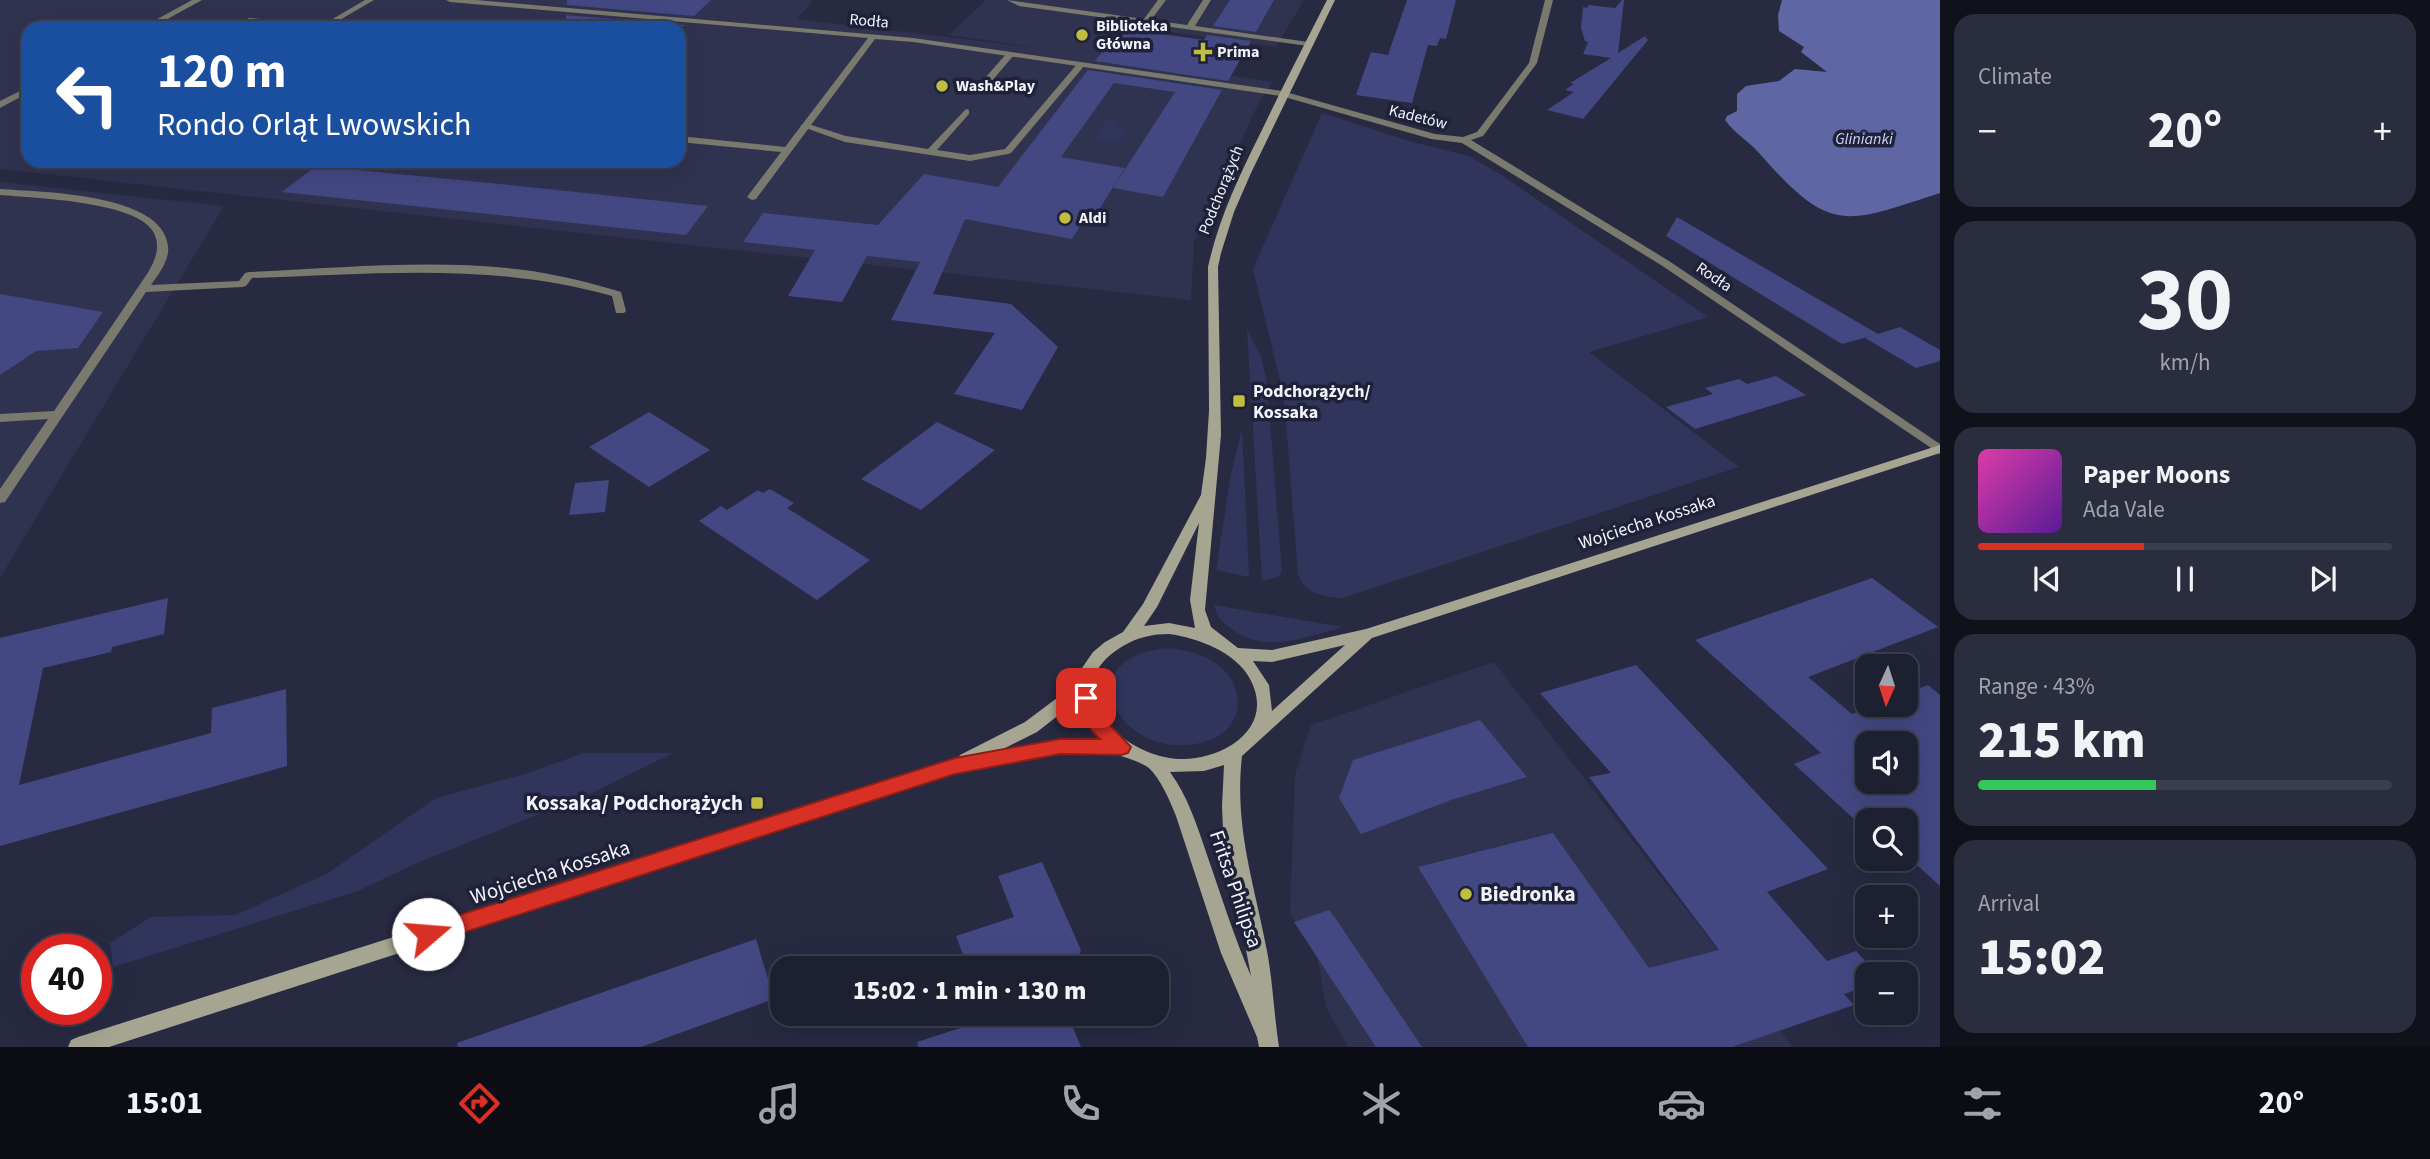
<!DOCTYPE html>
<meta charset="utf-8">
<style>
:root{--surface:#1d2031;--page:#2a2d3d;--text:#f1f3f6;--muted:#a0a3ab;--line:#3b3e4d;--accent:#d93025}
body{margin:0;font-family:"Source Sans 3",sans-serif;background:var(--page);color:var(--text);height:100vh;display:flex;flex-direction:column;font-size:26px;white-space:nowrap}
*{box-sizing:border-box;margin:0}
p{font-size:23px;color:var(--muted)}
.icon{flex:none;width:38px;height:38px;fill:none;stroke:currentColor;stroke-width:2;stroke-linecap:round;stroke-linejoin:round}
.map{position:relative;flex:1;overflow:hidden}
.details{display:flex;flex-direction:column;gap:14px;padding:14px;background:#10121b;width:490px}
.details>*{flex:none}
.guide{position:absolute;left:21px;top:21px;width:665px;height:147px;border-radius:21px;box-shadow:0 7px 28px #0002,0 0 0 2px var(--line);background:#1a4fa0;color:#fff;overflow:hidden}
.needle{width:46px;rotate:183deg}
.controls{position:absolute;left:1855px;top:654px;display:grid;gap:14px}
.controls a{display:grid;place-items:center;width:63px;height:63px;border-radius:14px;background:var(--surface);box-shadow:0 7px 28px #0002,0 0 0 2px var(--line);font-size:35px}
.speed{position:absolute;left:21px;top:934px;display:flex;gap:14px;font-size:35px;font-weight:700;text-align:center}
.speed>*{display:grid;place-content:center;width:91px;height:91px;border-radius:50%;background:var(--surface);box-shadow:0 7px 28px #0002,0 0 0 2px var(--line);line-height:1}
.speed .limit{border:10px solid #d22;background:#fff;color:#111}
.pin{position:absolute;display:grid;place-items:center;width:60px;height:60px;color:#fff;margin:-30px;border-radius:14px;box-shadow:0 4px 10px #0006}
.me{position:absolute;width:77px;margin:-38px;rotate:72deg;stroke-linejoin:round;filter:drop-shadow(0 0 5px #0008)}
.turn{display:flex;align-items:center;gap:24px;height:147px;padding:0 21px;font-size:32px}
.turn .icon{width:91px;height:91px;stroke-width:2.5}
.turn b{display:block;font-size:49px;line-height:60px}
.big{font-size:52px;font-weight:800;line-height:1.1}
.details .card{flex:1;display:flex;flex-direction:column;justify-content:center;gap:10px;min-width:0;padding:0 24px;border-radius:21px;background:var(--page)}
.details .dial{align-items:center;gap:0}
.dial b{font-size:91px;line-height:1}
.song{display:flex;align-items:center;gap:21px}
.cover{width:84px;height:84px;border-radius:10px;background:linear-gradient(135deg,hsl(320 70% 55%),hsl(270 70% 35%))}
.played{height:7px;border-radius:4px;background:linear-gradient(90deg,var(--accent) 40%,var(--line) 40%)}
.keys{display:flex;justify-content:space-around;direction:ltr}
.heat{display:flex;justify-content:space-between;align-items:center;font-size:38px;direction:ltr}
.charge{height:10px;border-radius:5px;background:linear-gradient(90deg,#34c759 43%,var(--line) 0)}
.trip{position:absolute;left:770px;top:956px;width:399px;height:70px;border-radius:21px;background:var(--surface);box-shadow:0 7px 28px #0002,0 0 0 2px var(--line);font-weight:800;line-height:70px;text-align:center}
.tabs{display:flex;height:112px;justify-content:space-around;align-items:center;background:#0c0d14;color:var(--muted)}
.tabs .icon{width:49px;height:49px}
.tabs .selected{color:var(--accent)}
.tabs b{font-size:32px;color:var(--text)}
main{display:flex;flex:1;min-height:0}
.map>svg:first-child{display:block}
.built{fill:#2f3350;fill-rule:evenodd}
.green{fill:#31355c}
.water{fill:#5f66a4}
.building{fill:#434883;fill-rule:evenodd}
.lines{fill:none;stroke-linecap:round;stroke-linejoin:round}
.lane{fill:#79796d;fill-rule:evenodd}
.street{fill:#79796d;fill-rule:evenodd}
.secondary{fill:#a5a591;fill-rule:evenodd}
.route{fill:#d93025;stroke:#8d1f18;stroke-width:2}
.poi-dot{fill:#c0be41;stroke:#1e2137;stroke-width:2.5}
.labels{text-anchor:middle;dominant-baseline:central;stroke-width:7;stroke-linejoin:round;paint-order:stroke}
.far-street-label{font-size:16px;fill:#f1f3fc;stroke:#1e2137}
.far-poi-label{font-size:16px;font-weight:bold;fill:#f1f3fc;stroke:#1e2137;text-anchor:start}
.far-water-label{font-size:16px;font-style:italic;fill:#ced4f8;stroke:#1e2137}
.poi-label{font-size:18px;font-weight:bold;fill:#f1f3fc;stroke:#1e2137;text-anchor:start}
.street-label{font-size:18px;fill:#f1f3fc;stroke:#1e2137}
.near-poi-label{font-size:21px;font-weight:bold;fill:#f1f3fc;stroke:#1e2137;text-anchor:end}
.near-street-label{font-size:21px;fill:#f1f3fc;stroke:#1e2137}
</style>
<main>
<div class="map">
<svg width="1940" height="1047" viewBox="0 0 1940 1047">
<rect width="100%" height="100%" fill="#272a41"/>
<path class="built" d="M0,0H813L797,19L1045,49L949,35L986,0H1304L1276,47L1157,30L1134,61L1273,82L1260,100L1194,242L1191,300L0,169ZM28,28H679V161H28Z
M0,182L224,206L0,578Z
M1494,662L1793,1047H1348L1326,1007L1317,954L1290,914L1295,775L1311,725Z"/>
<path class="green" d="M1322,113L1409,141L1469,156L1500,174L1708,317L1589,352L1739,467L1343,598C1324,597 1304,594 1298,574L1284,397L1253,269Z
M1108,119L1115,120L1126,131L1118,143L1094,139Z
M1247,329L1262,359L1267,384L1282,571L1278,577L1262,581Z
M1242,428L1249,577L1216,570L1231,474Z
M1214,605L1343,627C1305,637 1263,656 1229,627C1220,620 1217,616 1214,605Z
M1168,648C1187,650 1206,654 1222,668C1246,690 1243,728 1210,740C1126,771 1058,658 1168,648Z
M584,753H673L592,793L417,863L358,891L113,967L110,943L151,917L236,915L328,873L436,798L525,774Z"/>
<path class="water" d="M1782,0H1940V193C1844,224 1831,235 1760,154C1749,141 1735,134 1725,120L1727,116L1737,111V94L1746,86L1779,81L1795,69L1827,72L1801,52L1804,47L1779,31L1778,15Z"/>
<path class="building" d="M567,0H711L694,16L567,5Z
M1230,0H1274L1256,32L1213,26Z
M1407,0H1456L1446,39L1440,38L1437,46L1428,45L1412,103L1356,95L1371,52L1388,55Z
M1622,0H1624L1618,53L1645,36L1648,40L1583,119L1547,110L1574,92L1565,90L1574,84L1570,83L1611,58L1583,54L1588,42L1585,41L1581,28L1583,7L1588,8V5L1615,8Z
M566,15L685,25L681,28H566Z
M1120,28L1204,40L1207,35L1251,41L1228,81L1095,61Z
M1088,70L1222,90L1163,197L1113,188L1175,92L1114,83L1061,157L1125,168L1097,213L1089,211L1072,239L965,219L933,294L1011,304L1058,347L1022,410L954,394L995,333L891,320L920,262L867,256L842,302L788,296L815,250L743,242L763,213L878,225L924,174L998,187Z
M316,166L519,186L708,206L686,235L282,192Z
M1677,217L1878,334L1900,327L1940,350V361L1916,368L1865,338L1878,334L1842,344L1666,236Z
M0,294L103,312L78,348L36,351L0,375Z
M1776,376L1806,395L1695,429L1666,407L1713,394L1705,388L1739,379L1747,384Z
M649,412L710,450L649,487L589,447Z
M937,422L995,450L921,510L861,479Z
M609,480L605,512L569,515L575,483Z
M770,489L794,503L787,508L870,560L817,600L699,521L721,506L727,510L758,490L763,493Z
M1872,578L1938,627L1808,677L1852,714L1876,705H1906V693L1928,685L1940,695V886L1906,855V821L1867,820V831L1794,764L1821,753L1695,640ZM1867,744H1906V782H1867Z
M168,598L164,634L112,647L111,652L43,668L19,785L211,733L212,708L286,689L287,766L0,846V638Z
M1636,665L1828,869L1767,892L1827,961L1856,951L1867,963V986L1844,994L1854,1005L1732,1047H1528L1418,867L1553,833L1649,968L1719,950L1589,777L1611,773L1540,693Z
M1480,720L1527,777L1451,800L1361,834L1339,798L1353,760Z
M1042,862L1081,950L1074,968H968L956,936L1014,917L998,876Z
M1329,910L1336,919L1422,1047H1376L1294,922Z
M756,939L774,999L641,1047H458L457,1043Z
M986,1013H1067L1081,1047H918L917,1042L988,1019Z"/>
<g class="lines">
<path class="lane" d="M365,0H374L326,28L249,22L245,20L249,18L324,24Z
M1007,0L1144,19L1158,0H1166L1151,20L1187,25L1203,0H1211L1195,26L1308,42L1312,44L1308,46L1019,6Z
M1007,53L1014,55L991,82H985V78Z
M1078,63L1085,65L1011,153L1008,154L970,161L845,142L800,126L805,123L846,136L928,149L966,109L969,110V114L937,150L970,155L1005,149Z
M0,189C40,192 163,193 168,246C170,260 158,275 151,285L239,281L245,273L249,272C343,268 439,258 532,271C563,276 592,283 621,292L626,311L624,313H616L612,296C494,262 373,274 252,278L246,286L242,287L146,292L5,502L0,503V489L48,419L0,422V414L54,411L147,274C155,261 161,248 154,233C138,201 33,198 0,195Z"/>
<path class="street" d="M192,0H202L151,28H141Z
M446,0H476L913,38L1282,91L1435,134L1463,137L1477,132L1529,63L1545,0H1553L1537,63L1483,136L1471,140L1669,261L1940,444V454L1661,265L1462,143L1431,139L1281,96L913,42L875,39L756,199L752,200L747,197L781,152L679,142V136L785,147L868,38L450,2Z
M28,87V93L0,108V101Z"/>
<path class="secondary" d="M1327,0H1335L1251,173L1234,212L1221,253L1218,267L1221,435L1205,610L1211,627L1238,648L1272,650L1366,629L1940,445V453L1372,638L1242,756C1234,827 1254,882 1267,951C1273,983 1274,1015 1279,1047H1259L1257,1037L1221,953L1176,816C1171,803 1158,773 1146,766C1093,736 1011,762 955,773L109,1047H68L71,1040L78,1037L958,758L960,755L1025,722L1077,683L1082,668L1093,652L1105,642L1123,632L1143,604L1201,495L1206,458L1209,411L1208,267C1218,221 1238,178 1259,136C1281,90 1304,45 1327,0ZM1199,523L1190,600L1195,628L1169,623L1144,626L1157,607ZM1169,634C1198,638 1236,652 1250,679C1276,727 1225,759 1183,759C1124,759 1050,689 1123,646C1138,637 1153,634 1169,634ZM1345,645L1272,711L1269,685L1253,661L1272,662ZM1078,700L1085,719L1101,740L1061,739L999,751L1037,732ZM1224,765L1222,806L1223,830L1251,976C1234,937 1221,895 1207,855C1197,825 1188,797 1170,772L1204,771Z"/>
</g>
<path class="route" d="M1086,691L1092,693L1105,720L1131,747L1128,753L1121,755L1060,754L955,774L428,944L420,942L417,934L420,927L428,925L955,758L1060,739H1100L1091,730L1076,698L1079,693Z"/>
<g class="poi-dot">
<circle cx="1082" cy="35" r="7"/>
<path d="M1199.5 41.5h7v7h7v7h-7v7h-7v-7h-7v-7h7z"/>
<circle cx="942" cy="86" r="7"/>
<circle cx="1065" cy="218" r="7"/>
<rect x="1232" y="394" width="14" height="14" rx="3.5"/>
<rect x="750" y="796" width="14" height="14" rx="3.5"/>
<circle cx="1466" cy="894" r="7"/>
</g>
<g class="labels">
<g class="far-street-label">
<text transform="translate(869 21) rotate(5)">Rodła</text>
<text transform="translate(1418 117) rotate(14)">Kadetów</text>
<text transform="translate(1221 190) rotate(-68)">Podchorążych</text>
<text transform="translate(1714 277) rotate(34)">Rodła</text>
</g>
<g class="far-poi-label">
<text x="1096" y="26">Biblioteka<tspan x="1096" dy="18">Główna</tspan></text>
<text x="1217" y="52">Prima</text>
<text x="956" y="86">Wash&amp;Play</text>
<text x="1079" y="218">Aldi</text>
</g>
<g class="far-water-label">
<text x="1864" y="139">Glinianki</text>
</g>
<g class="poi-label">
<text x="1253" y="391">Podchorążych/<tspan x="1253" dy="21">Kossaka</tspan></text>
</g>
<g class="street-label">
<text transform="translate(1647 522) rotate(-18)">Wojciecha Kossaka</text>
</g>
<g class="near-poi-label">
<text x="743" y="803">Kossaka/ Podchorążych</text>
<text x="1480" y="894" text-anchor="start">Biedronka</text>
</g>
<g class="near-street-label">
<text transform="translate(550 872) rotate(-18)">Wojciecha Kossaka</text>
<text transform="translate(1236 889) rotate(71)">Fritsa Philipsa</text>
</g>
</g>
</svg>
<div class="controls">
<a><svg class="needle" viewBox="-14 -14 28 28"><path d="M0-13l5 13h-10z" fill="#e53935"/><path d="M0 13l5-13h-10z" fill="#a0a3ab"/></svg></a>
<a><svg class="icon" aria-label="sound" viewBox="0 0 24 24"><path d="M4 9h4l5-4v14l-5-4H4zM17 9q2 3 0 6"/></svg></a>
<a><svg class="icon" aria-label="search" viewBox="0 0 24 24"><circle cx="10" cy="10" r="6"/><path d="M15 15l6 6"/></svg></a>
<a>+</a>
<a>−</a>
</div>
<div class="speed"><div class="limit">40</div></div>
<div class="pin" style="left:1086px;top:698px;background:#d93025"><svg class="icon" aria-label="arrive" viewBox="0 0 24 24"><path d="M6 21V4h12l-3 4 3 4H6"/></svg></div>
<svg class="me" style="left:428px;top:934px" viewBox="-20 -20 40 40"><circle r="19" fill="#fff"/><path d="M0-13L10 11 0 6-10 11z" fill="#d93025"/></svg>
<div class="trip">15:02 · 1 min · 130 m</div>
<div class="guide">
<div class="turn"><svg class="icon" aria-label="left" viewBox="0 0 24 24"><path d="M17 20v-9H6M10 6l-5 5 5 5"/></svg><div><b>120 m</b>Rondo Orląt Lwowskich</div></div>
</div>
</div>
<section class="details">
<div class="card"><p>Climate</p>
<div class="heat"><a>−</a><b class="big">20°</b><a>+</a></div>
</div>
<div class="card dial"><b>30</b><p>km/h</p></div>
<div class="card">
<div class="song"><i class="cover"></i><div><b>Paper Moons</b><p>Ada Vale</p></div></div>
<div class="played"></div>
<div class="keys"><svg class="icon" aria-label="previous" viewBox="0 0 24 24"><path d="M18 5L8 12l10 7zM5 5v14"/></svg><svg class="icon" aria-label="pause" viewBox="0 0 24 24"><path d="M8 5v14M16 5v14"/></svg><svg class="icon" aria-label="next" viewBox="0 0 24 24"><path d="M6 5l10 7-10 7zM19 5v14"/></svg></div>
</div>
<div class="card"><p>Range · 43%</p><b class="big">215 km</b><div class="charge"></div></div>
<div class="card"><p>Arrival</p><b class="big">15:02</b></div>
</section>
</main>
<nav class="tabs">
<b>15:01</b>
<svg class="icon selected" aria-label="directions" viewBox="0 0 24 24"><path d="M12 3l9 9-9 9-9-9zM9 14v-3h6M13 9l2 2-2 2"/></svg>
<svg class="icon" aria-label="music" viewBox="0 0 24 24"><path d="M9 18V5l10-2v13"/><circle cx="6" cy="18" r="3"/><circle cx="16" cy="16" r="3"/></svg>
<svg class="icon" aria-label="phone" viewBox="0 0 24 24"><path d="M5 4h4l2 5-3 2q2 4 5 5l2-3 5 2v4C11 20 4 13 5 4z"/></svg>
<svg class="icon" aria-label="climate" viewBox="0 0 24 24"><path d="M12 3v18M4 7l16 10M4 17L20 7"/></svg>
<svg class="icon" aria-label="car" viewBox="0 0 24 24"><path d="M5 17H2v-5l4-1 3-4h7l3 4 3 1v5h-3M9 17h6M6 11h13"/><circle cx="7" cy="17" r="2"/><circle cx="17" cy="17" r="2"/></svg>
<svg class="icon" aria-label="filters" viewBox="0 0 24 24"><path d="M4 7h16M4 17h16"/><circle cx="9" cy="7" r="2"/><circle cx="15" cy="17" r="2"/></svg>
<b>20°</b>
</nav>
